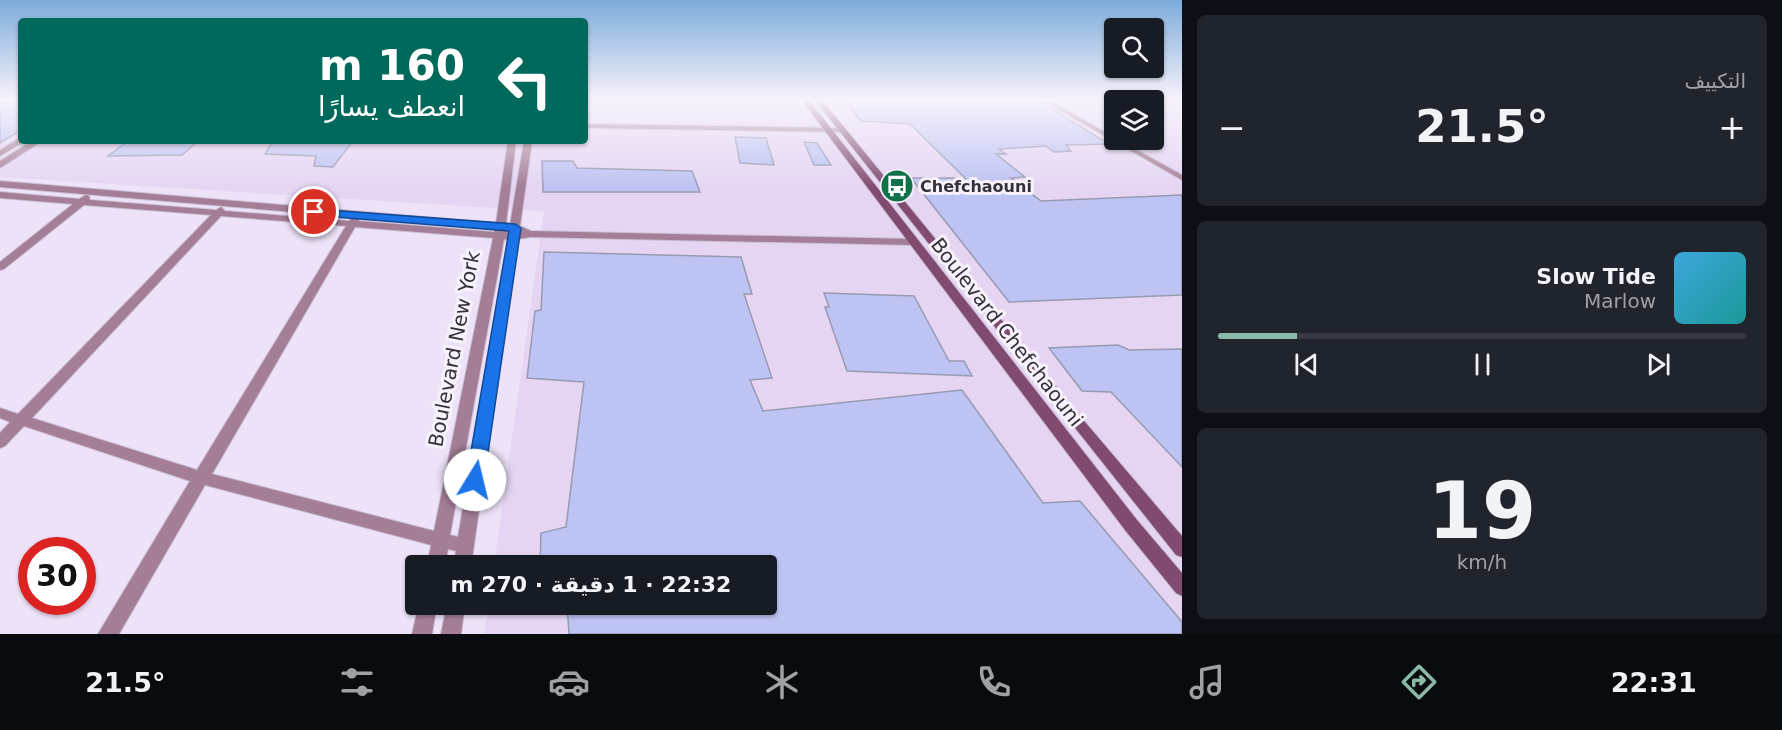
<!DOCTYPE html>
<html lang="ar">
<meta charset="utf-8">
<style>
:root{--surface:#171b24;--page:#20242c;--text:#f1f3f6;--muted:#9ea1a6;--line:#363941;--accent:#8bb9a8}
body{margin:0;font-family:"DejaVu Sans",Cairo,sans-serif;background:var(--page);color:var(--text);direction:rtl;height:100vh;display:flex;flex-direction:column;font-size:22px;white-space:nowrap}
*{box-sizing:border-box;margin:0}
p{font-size:20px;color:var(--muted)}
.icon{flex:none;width:33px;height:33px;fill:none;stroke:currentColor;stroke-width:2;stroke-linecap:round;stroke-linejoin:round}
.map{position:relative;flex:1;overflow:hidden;direction:ltr}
.details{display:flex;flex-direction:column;gap:15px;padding:15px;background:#0d0f14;width:600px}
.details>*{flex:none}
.top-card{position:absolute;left:18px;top:18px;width:570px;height:126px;border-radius:6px;box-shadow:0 2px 4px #0004;direction:rtl;background:#00695c;color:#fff;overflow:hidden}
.controls{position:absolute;left:1104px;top:18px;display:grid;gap:12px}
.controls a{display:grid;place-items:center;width:60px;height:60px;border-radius:6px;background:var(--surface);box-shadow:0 2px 4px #0004;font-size:30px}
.speed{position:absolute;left:18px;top:537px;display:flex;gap:12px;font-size:30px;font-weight:700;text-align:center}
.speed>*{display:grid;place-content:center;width:78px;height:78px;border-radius:50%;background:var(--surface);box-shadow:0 2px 4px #0004;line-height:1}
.speed .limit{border:9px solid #d22;background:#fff;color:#111}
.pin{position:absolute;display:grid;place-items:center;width:51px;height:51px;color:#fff;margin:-26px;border:3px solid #fff;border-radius:50%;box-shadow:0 2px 6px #0007}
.me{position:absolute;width:66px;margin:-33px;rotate:9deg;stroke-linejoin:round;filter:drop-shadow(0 0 4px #0008)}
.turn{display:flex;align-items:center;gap:21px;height:126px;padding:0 24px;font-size:27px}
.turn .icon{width:78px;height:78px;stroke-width:2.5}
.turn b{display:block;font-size:42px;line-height:51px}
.big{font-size:45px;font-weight:800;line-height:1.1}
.details .tile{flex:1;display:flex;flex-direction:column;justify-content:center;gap:9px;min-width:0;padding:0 21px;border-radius:9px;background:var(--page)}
.details .dial{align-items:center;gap:0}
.dial b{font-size:78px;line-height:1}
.song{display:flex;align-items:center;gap:18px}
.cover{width:72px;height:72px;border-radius:9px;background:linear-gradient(135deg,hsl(200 70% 55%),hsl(180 70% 35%))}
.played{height:6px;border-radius:3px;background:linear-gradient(90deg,var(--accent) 15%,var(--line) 15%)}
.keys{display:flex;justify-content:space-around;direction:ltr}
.heat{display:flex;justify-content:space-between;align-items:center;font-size:33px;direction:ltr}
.trip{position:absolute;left:405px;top:555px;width:372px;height:60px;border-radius:6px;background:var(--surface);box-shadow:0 2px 4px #0004;font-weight:800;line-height:60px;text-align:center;direction:rtl}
.tab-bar{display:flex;height:96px;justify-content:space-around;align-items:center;background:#090b0e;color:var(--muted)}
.tab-bar .icon{width:42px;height:42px}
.tab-bar .current{color:var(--accent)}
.tab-bar b{font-size:27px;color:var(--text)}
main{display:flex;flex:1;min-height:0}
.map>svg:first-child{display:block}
.built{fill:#e5d5f3;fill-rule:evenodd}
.building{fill:#bdc3f2;stroke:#979ab1;stroke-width:1.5}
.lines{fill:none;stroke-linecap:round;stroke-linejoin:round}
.lane-casing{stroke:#c9bed3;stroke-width:2}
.street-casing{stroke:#c9bed3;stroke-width:2}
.secondary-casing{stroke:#c9bed3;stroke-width:2}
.lane{fill:#a37e96;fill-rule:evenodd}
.street{fill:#a37e96;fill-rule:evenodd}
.secondary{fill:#804b6f;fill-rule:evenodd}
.route{fill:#1a73e8;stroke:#114b97;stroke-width:1.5}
.labels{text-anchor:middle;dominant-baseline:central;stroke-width:6;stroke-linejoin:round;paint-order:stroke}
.far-poi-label{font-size:16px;font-weight:bold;fill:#353039;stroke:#f7f2fc;text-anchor:start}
.street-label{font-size:20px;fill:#353039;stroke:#f7f2fc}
</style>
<main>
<section class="details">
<div class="tile"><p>التكييف</p>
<div class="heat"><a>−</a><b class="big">21.5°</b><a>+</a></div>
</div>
<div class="tile">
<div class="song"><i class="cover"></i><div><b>Slow Tide</b><p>Marlow</p></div></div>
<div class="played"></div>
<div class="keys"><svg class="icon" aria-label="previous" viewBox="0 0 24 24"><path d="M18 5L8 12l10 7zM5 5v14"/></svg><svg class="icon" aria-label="pause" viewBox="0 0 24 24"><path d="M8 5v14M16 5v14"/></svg><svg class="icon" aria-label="next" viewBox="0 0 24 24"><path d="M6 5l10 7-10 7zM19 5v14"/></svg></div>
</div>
<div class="tile dial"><b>19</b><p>km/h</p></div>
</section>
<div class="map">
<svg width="1182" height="634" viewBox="0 0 1182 634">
<rect width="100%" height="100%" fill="#eee2f9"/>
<path class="built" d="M0,99H21V141H585V99H1182V634H484L489,605L766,604V566L494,565L544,211L0,177ZM1114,100H1154V140H1114Z"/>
<path class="building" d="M0,99H21V130L0,143Z
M845,99H1036L1109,144L1066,145L1071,151L1054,152L1046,146L999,149L1006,154H996L1025,177L1011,178L1041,201L1182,195V295L1009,302L911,178H965L910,124L860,121Z
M735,137L766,138L774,165L740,163Z
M128,141H198L182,155L108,156Z
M273,141H353L333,167L314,166L316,156L265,154Z
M804,142L817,143L831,165H814Z
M542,161H573L577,168L692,171L700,192H543Z
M544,252L741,257L752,294H744L772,378L750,380L763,411L962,390L1043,503L1080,501L1182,622V634H569L567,604H766V566H540L541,533L566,527L584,382L527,378L535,311L541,310Z
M824,293L914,296L949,361H964L972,376L847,371L825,307H829Z
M1118,345L1129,350L1182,349V467L1111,392L1082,391L1049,348Z"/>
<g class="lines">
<g class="lane-casing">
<path id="lane" d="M1040,99H1047L1114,137V140H1119L1182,175V180Z"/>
</g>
<g class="street-casing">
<path id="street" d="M585,124L842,128L846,130L842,132L585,128Z
M18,139L25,141L0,156V150Z
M32,141H42L0,168V161Z
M508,141H516L506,224L510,225L524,141H532L520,226L531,231L913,239L918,242L913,245L531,237L518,239L471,566H453L456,551L448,549L445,566H427L431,545L205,485L119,634H98L190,481L24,426L5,446L0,448V433L10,422L0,418V408L18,414L211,215L84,205L4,269L0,270V262L73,204L0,198V192L79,199L86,195L89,196L90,200L216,210L221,207L225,211L349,221L352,217L0,187V181L496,223ZM221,216L346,226L197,470L32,418ZM359,218L495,229L494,232L359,221ZM355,227L493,238L434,531L212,474ZM504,239L508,240L458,537L450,535Z
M419,604H437L432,634H412Z
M447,604H465L461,634H441Z"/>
</g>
<g class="secondary-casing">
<path id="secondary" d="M801,99H808L1137,520L1182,573V596L1176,593L1125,530Z
M814,99H821L1085,422L1182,536V557L1176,555Z"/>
</g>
<use href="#lane" class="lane"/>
<use href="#street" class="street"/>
<use href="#secondary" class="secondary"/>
</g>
<linearGradient id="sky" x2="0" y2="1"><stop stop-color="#7dacda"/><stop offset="0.53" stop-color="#f7f2fc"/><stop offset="1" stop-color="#f7f2fc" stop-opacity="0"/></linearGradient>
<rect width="1182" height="188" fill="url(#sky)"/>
<path class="route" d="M314,209L515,224L521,228L484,480L482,485L475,488L469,485L466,480L509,231L310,215V210Z"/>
<defs>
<g id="bus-disc" transform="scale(1.725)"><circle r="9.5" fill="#0f7249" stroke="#f7f2fc"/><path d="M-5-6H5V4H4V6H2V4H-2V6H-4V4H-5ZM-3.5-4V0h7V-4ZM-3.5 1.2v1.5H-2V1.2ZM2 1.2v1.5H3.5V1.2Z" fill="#fff"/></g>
</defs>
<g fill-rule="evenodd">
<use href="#bus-disc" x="897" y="186"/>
</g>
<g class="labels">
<g class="far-poi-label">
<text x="920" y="186">Chefchaouni</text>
</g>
<g class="street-label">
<text transform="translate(1007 332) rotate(52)">Boulevard Chefchaouni</text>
<text transform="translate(454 349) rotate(-79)">Boulevard New York</text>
</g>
</g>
</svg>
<div class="controls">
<a><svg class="icon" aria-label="search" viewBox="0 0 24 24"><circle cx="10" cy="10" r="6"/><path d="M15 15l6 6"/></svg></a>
<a><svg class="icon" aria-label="layers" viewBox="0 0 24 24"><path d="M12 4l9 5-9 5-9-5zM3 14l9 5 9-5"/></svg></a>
</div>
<div class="speed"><div class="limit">30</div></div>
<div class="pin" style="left:314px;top:212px;background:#d93025"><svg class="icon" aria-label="arrive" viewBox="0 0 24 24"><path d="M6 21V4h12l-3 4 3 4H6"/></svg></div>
<svg class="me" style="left:475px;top:480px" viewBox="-20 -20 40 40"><circle r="19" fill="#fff"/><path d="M0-13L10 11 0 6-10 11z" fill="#1a73e8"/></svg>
<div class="trip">22:32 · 1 دقيقة · 270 m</div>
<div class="top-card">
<div class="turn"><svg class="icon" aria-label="left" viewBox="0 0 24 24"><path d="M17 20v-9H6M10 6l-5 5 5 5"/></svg><div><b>160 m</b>انعطف يسارًا</div></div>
</div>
</div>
</main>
<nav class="tab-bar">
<b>22:31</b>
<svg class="icon current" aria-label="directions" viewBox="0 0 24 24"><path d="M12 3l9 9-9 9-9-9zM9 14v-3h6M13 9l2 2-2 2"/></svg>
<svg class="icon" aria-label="music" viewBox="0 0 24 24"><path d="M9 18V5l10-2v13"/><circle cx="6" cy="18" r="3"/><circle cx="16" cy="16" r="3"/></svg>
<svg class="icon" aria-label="phone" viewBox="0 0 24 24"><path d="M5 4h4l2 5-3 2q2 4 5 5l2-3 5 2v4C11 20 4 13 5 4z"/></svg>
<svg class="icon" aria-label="climate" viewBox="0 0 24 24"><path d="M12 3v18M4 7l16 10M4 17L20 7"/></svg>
<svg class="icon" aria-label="car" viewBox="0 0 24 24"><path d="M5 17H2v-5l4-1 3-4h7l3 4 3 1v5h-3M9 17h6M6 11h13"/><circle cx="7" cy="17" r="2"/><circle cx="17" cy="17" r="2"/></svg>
<svg class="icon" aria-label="filters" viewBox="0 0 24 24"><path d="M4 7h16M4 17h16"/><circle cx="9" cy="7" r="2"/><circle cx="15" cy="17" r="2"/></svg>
<b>21.5°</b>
</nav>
